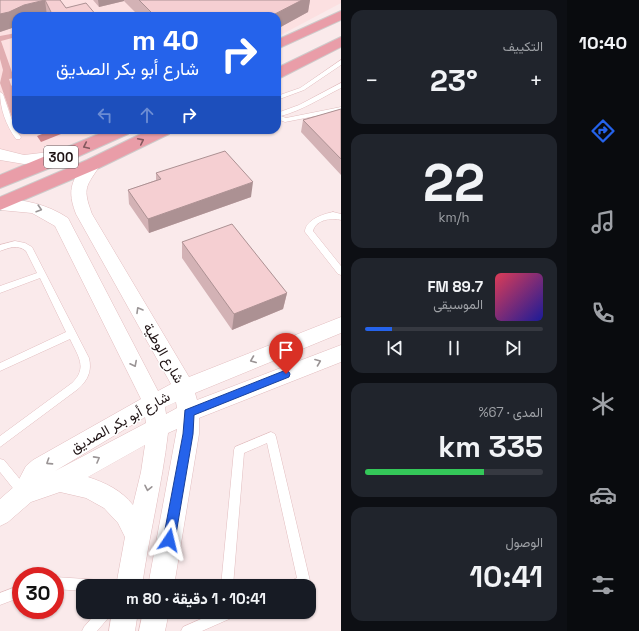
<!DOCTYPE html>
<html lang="ar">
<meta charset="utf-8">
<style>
:root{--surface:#171b24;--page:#20242c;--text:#f1f3f6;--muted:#9ea1a6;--line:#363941;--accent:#2563eb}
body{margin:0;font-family:"Space Grotesk",Vazirmatn,sans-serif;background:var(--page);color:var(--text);direction:rtl;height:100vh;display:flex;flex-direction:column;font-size:15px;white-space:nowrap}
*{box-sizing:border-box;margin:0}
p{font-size:13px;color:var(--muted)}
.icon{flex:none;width:22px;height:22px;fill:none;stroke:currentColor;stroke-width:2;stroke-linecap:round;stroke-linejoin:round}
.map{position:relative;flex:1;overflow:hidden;direction:ltr}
.drawer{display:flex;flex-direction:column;gap:10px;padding:10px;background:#0d0f14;width:226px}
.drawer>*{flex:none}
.guide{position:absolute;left:12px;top:12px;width:269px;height:122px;border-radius:12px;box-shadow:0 1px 3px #0004;direction:rtl;background:#2563eb;color:#fff;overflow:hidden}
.speed{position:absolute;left:12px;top:567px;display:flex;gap:8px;font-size:20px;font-weight:700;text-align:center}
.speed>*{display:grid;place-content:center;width:52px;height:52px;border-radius:50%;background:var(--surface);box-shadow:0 1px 3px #0004;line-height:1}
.speed .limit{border:6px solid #d22;background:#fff;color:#111}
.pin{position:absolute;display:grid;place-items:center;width:34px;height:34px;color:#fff;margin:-41px -17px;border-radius:50% 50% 50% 0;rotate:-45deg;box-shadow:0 0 4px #0007}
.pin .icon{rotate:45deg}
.me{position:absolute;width:44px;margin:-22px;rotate:10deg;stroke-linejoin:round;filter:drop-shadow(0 0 3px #0008)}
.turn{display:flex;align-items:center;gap:14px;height:84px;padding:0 16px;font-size:18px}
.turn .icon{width:52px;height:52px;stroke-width:2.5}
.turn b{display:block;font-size:28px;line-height:34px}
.lanes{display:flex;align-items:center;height:38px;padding:0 16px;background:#0003;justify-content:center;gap:20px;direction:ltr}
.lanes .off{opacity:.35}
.big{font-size:30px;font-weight:800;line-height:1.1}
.drawer .card{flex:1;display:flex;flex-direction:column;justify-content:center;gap:6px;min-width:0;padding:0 14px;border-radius:12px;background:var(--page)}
.drawer .dial{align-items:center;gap:0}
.dial b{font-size:52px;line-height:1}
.song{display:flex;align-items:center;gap:12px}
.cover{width:48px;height:48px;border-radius:6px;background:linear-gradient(135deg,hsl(350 70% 55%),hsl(240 70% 35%))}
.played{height:4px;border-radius:2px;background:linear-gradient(90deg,var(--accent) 15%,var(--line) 15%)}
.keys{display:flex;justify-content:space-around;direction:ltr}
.heat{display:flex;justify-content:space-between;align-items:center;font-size:22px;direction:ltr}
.charge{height:6px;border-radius:3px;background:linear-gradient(90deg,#34c759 67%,var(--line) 0)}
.trip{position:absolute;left:76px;top:579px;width:240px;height:40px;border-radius:12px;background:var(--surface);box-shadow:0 1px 3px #0004;font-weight:800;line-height:40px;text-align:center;direction:rtl}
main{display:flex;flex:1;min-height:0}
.menu{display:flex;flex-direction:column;width:72px;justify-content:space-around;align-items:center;background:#090b0e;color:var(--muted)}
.menu .icon{width:28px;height:28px}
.menu .on{color:var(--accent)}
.menu b{font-size:18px;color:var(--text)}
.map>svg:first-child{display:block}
.built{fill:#fce0e1}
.green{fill:#e1adb0}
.water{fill:#cd8389}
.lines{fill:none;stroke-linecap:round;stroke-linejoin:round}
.lane-casing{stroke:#e2bdbf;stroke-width:1}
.street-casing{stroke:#e2bdbf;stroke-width:1}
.primary-casing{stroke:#cecbcb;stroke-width:2}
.lane{fill:#fff;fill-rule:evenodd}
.street{fill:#fff;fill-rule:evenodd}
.primary{fill:#e99da8;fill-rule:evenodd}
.wall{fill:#d3b2b5}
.shaded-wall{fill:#ac9193}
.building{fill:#f5cfd2;stroke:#ac9193}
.oneway{stroke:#84585e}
.oneway2{stroke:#9a9495}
.route{fill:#2563eb;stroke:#184099}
.labels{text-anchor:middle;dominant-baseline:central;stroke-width:3;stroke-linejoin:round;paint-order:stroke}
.shield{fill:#fff;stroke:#62595a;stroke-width:1}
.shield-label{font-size:13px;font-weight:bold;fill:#1e1213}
.street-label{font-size:14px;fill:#1e1213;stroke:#fff}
</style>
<main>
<nav class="menu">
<b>10:40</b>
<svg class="icon on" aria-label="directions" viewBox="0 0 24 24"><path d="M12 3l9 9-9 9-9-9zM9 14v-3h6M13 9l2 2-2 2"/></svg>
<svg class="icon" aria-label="music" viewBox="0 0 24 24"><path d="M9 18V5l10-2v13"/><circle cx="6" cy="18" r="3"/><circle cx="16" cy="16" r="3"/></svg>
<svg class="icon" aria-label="phone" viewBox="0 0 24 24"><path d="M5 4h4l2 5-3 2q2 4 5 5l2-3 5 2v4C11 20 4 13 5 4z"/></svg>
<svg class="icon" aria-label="climate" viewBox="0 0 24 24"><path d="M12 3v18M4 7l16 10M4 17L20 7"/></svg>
<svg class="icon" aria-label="car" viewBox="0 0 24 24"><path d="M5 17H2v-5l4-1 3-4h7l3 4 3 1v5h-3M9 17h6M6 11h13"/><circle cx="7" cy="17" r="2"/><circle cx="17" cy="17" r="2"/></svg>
<svg class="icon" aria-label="filters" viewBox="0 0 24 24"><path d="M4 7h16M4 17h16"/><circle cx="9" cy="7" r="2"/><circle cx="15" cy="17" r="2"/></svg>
</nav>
<section class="drawer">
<div class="card"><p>التكييف</p>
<div class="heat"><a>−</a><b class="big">23°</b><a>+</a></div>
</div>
<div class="card dial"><b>22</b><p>km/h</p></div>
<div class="card">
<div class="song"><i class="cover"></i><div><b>89.7 FM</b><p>الموسيقى</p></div></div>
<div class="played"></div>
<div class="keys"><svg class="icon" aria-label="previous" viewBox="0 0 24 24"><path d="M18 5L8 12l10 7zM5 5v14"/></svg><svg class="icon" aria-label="pause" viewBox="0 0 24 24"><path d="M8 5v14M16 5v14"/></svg><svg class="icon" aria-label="next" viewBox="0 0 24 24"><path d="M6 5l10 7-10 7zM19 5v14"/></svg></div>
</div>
<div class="card"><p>المدى · 67%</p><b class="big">335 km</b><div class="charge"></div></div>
<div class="card"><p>الوصول</p><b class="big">10:41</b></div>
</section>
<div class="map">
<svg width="341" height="631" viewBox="0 0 341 631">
<rect width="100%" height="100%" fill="#faeaeb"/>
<path class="built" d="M0,0H341V3L277,37V16H16V130H106L71,147L0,174Z"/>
<path class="green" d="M16,33V37L1,41L14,78L9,79L11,85L16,90L13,92L16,96V129L0,83L3,70L0,59V36Z"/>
<path class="water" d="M52,130H71L41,142L37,136Z"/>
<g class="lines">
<g class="lane-casing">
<path id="lane" d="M341,60V65L304,90L277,100V96L300,88Z
M341,83V88C321,98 303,110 281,116L286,118L341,107V111L285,122L277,119V113L299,105Z
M0,92L3,94L15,129L21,137L20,139H16C6,125 0,109 0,92Z
M333,212L341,214V220C332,217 315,220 313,231L341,266V275L338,274L305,232C305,220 323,214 333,212Z
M15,241L25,243L32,247L89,358C92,371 88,380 78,389L0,447V436L72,383C88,368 78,356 70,339L0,371V363L66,332L40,278L0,293V286L37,273L26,251C17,244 9,248 0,251V245Z
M271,432L275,434L276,437L310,581L306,586H286L288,582L297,578L267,443L244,453L233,586H221L234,450L235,447Z
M0,459L4,460L28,489L29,493L28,497L24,498L20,497L0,472Z
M55,577L101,580L105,582L107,586H83V591L55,589Z
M21,585V597L0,605V593Z
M97,612H112L110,616L97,631H82L84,627Z
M217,612H238L236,616L202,631H181L183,627Z"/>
</g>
<g class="street-casing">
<path id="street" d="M0,149L24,155L66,150L71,152L74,155L71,158L66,160L24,164L0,160Z
M93,159L98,161L101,164C86,187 82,187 92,214L189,377L341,317V333L195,393L197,400L341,345V362L199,418V434L174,586H148L177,429L168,433C162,485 149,535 142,586H116L125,537L118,523L104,508L86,498L60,492L31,502L8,522L0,526V499L16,485L26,466L33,460L141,399L55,226L32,213L0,210V198C25,200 47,204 68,218L158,391L171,384L76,214C69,196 69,184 81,169C85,164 87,161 93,159ZM176,402L177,408L166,414L165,407ZM145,417L146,423L55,471L142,419ZM145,445L141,472L133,505C121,490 106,483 88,477Z
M112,612H138L135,631H109Z
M143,612H169L165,631H139Z"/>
</g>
<g class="primary-casing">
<path id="primary" d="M341,11V20L277,49V40Z
M341,37V47L282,77L277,79V68Z
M108,130H130L128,134L75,158L0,188V175Z
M149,130H171L169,134L99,168L0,210V197L87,160Z"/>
</g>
<use href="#lane" class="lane"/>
<use href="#street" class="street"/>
<use href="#primary" class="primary"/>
</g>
<path class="wall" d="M0,0H60L66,8L97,16H16L12,28L0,32Z
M93,0H310L308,12L277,29V16H139L124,1L99,7Z
M341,109V175L301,132L303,120Z
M156,173L251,197L149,233L129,204L128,190L156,180Z
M182,242L287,293L283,309L232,330L182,258Z"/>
<path class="shaded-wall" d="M45,0L47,16H16V26L12,28L0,32V14L24,5Z
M98,0H124V1L99,7Z
M302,0H310L308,12L277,29V16H271Z
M253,182L251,197L149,233L148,219Z
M287,293L283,309L232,330L234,314Z"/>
<path class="building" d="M0,0H60L66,8L86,3L97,16H53L45,0L24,5L9,12L0,14Z
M139,0H302L271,16H155Z
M341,109V159L303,120Z
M225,151L253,182L148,219L128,190L161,179L156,173Z
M232,224L287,293L234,314L182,242Z"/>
<defs><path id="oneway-chevron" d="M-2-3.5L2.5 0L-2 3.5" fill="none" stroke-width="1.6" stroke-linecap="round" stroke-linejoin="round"/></defs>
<g class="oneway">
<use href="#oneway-chevron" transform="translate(141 141) rotate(-26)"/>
<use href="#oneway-chevron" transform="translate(86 146) rotate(155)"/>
</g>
<g class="oneway2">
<use href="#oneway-chevron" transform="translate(39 209) rotate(17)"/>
<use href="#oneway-chevron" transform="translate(139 310) rotate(-120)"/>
<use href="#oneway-chevron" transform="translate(253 360) rotate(158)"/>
<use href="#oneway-chevron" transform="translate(318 362) rotate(-21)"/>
<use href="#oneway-chevron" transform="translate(134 364) rotate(63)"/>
<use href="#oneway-chevron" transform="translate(97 459) rotate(-29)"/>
<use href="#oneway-chevron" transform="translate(49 462) rotate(147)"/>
<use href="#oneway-chevron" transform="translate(148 488) rotate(102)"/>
</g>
<path class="route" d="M286,370L289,372L290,374L289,377L194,415L193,434L175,540L173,545L169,546L165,545L163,540L183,434L185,410Z"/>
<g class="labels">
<rect class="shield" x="44" y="146" width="34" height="22" rx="3"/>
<g class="shield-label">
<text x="61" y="157">300</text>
</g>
<g class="street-label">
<text transform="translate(164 353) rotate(60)">شارع الوطية</text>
<text transform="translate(120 422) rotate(-29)">شارع أبو بكر الصديق</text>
</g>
</g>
</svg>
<div class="speed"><div class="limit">30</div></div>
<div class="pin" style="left:286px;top:374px;background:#d93025"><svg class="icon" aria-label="arrive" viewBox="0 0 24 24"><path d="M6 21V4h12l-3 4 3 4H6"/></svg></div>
<svg class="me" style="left:169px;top:540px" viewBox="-20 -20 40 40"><path d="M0-17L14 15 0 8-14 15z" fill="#2563eb" stroke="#fff" stroke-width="4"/></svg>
<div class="trip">10:41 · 1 دقيقة · 80 m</div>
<div class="guide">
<div class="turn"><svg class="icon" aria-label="right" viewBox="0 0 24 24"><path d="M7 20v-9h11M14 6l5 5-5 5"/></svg><div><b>40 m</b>شارع أبو بكر الصديق</div></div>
<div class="lanes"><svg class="icon off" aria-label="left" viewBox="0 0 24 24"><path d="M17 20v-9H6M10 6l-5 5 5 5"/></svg><svg class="icon off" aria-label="ahead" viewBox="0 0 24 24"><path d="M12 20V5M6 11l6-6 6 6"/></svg><svg class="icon" aria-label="right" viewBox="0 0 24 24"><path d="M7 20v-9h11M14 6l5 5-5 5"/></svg></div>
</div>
</div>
</main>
